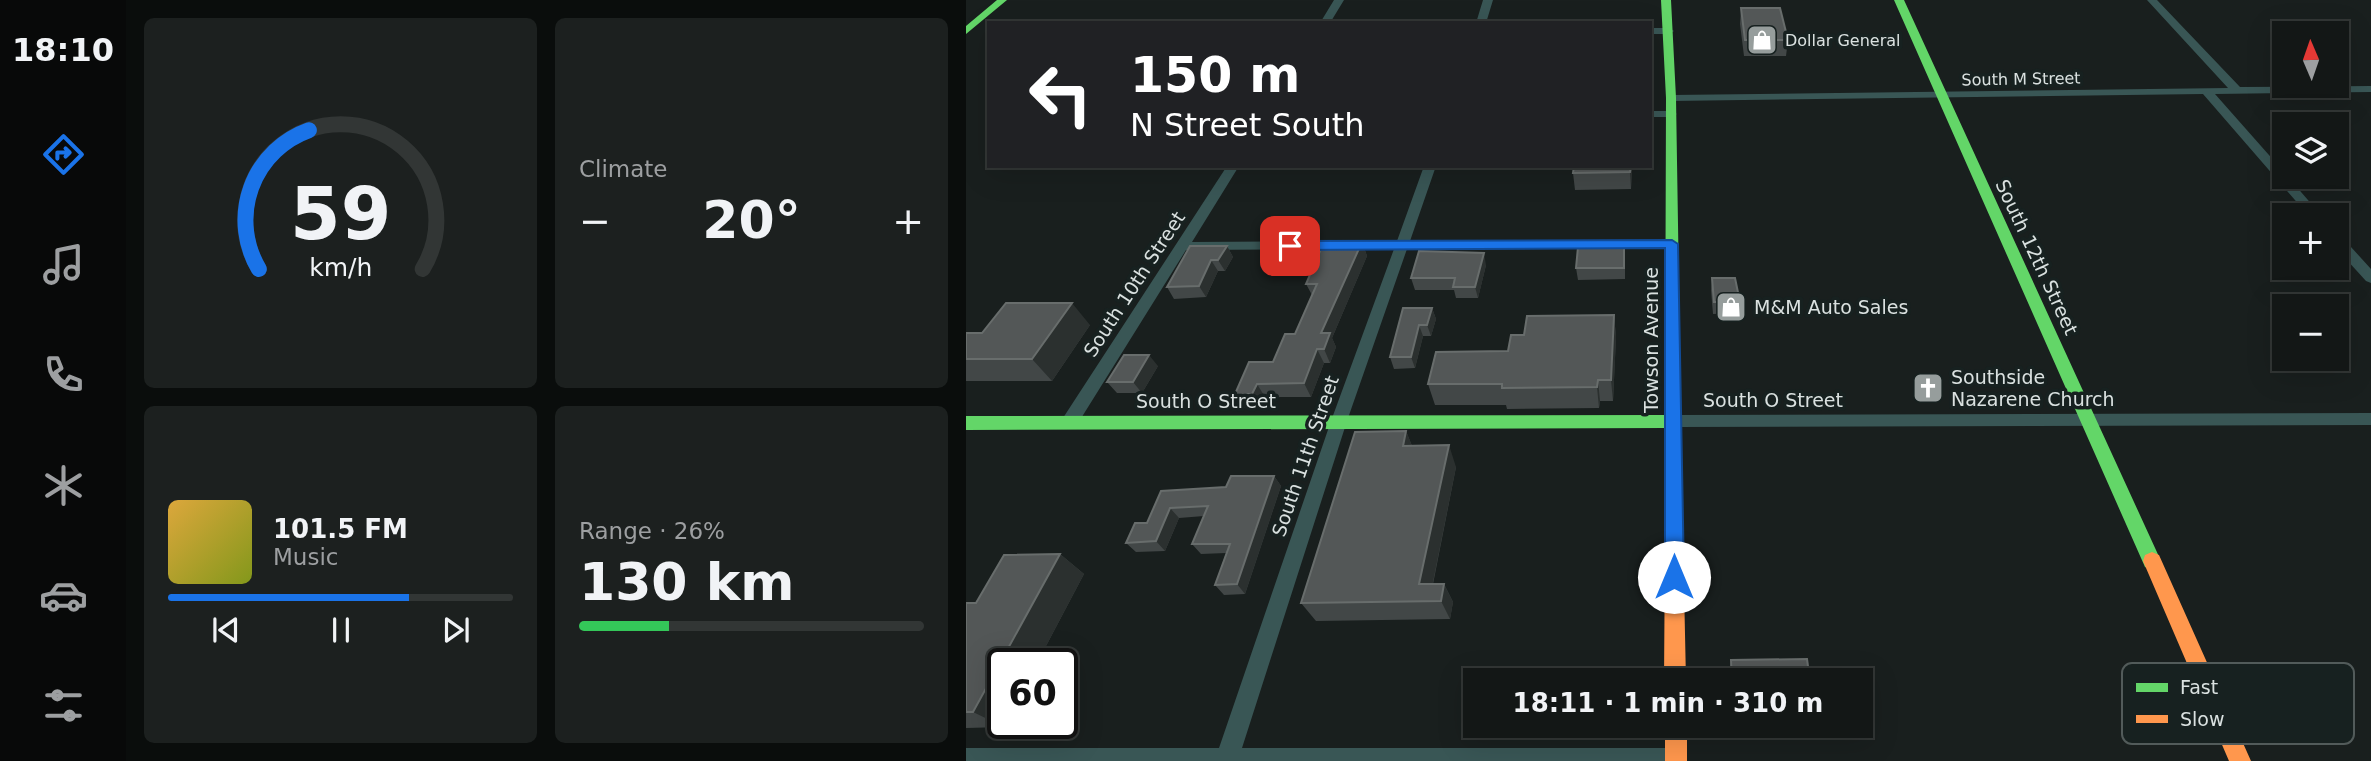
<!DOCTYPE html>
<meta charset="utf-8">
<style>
:root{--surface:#131716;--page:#1c201f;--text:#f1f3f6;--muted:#9d9fa1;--line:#323635;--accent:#1a73e8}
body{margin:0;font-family:"DejaVu Sans",sans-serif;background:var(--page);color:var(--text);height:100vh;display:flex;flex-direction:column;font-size:26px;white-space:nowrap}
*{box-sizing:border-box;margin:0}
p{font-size:23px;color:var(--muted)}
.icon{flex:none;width:38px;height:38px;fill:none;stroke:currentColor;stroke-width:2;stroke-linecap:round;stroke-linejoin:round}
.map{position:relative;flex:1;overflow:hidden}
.side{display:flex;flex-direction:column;gap:18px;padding:18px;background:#0a0d0c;width:840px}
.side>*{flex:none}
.hud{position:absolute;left:21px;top:21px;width:665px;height:147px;border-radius:0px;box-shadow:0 7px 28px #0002,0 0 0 2px var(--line);background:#202124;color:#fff;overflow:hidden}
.needle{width:46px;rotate:358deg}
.controls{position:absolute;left:1306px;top:21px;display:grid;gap:14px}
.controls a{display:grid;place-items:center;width:77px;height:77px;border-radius:0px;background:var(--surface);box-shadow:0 7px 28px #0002,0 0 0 2px var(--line);font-size:35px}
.speed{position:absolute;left:21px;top:648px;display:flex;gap:14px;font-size:35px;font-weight:700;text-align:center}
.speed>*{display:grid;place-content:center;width:91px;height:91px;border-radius:50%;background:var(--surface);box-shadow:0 7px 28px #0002,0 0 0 2px var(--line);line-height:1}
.speed .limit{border:4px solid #111;border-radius:10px;background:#fff;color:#111}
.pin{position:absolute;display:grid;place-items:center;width:60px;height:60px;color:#fff;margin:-30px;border-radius:14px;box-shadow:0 4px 10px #0006}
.me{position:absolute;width:77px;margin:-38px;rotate:0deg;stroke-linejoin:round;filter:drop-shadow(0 0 5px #0008)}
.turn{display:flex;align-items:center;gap:24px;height:147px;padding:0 28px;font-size:32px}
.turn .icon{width:91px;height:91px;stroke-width:2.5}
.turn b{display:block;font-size:49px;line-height:60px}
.big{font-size:52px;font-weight:700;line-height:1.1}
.side .widget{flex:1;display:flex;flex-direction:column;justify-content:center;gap:10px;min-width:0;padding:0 24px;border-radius:10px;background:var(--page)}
.side .dial{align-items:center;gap:0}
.dial svg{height:182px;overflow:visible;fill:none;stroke:var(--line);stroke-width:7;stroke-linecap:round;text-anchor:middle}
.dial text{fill:var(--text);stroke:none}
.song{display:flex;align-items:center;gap:21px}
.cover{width:84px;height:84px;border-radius:10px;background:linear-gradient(135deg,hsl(40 70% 55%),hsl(70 70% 35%))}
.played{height:7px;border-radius:4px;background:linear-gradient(90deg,var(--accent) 70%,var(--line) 70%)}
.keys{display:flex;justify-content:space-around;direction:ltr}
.heat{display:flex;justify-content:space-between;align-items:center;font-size:38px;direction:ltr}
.charge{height:10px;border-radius:5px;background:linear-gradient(90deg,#34c759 26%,var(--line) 0)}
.side .tiles{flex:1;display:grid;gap:18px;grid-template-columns:repeat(2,1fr)}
.trip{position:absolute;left:497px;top:668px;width:410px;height:70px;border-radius:0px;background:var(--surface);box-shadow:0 7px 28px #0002,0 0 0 2px var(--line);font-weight:700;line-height:70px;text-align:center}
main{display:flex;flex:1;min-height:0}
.tabs{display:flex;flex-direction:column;width:126px;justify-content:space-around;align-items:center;background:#080909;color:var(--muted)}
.tabs .icon{width:49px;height:49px}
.tabs .on{color:var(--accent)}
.tabs b{font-size:32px;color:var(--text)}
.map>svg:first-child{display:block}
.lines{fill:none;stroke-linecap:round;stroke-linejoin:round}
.street{fill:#395655;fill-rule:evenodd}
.fast{fill:#63d668;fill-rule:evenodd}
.slow{fill:#ff974d;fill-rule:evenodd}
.wall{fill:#424747}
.shaded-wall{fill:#2b302f}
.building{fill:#535757;stroke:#686d6c;stroke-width:2}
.route{fill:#1a73e8;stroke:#114b97;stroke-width:2}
.labels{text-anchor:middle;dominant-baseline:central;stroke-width:7;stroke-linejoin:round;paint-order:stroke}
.far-poi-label{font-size:16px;fill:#dae1e0;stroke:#172120;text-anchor:start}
.far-street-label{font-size:16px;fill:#dae1e0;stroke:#172120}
.street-label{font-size:19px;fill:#dae1e0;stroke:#172120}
.poi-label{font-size:19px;fill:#dae1e0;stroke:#172120;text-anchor:start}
.key{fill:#172120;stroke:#525b5a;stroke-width:2}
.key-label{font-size:19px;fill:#dae1e0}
</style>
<main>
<nav class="tabs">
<b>18:10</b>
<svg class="icon on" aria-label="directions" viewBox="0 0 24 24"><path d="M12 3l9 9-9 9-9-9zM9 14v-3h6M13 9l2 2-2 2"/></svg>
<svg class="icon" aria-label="music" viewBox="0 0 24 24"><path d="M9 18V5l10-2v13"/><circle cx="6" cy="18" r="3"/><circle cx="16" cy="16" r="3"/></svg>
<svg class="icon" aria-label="phone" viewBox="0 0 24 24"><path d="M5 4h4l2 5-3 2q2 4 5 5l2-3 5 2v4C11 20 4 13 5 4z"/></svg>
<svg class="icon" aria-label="climate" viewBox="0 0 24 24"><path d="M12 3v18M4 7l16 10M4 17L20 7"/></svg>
<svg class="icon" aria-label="car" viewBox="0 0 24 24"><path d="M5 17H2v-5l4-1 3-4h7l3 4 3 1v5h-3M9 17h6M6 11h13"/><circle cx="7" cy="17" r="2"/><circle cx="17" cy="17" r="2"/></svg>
<svg class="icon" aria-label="filters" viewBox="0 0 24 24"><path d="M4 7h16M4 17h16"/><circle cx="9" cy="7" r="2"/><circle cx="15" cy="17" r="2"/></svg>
</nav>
<section class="side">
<div class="tiles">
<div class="widget dial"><svg viewBox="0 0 100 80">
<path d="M14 69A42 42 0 1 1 86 69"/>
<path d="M14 69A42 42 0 0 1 36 8" stroke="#1a73e8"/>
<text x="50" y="56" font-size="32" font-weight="700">59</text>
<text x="50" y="72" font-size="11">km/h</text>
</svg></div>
<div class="widget"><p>Climate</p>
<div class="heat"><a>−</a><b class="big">20°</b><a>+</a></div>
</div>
<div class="widget">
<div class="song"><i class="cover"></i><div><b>101.5 FM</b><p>Music</p></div></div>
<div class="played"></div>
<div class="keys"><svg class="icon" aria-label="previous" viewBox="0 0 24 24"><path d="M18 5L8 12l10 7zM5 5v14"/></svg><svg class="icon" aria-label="pause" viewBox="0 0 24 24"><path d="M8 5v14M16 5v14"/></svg><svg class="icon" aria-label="next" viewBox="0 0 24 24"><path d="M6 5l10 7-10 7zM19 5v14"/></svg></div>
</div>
<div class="widget"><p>Range · 26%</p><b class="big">130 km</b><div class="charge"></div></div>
</div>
</section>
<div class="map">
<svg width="1405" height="761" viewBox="0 0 1405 761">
<rect width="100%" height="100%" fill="#191f1e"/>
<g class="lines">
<path class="street" d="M368,0H378L364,23H354Z
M517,0H527L520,23H510Z
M1181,0H1191L1274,87L1405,86V92L1249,94L1318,172V177H1322L1355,215H1342L1237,94L705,101L700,98L705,95L1262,88Z
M684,28H703L708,31L703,34H684Z
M684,111H705L711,114L705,117H684Z
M261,166H273L226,242L431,241L458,166H470L444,241L706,240L713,244L706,248L441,249L381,421L276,748H710L718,751L720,761H0V748H253L365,421L428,249L220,250L109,428H97L95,423L97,418Z
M1370,235L1375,236L1405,269V283L1400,281L1370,248Z
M1405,413V425L707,427L701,426L699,421L701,416L707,415Z"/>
<path class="fast" d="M31,0H41L0,34V26Z
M695,0H705L710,98L717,540L715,546L708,548L701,546L699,540V428L0,430V416L699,415L700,98Z
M928,0H938L1195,561L1193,567L1186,570L1179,567Z"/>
<path class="slow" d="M708,532L715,534L717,540L720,681H698L699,540L701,534Z
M1186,552L1193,555L1285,761H1263L1177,561L1179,555Z
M699,726H721V761H699Z"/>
</g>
<path class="wall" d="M775,8L822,40L820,56H778L774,24Z
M608,166H666L665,189L609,190L607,173Z
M396,242L401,256L366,338L370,347L364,363H358L345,397H299L295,408H278L269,394L307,362L329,334L346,295L340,284Z
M261,246L267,257L259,271H252L240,297L208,299L201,287Z
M659,258V279L612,280L610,268Z
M520,265L512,298H490L488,290H449L445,278Z
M746,278L774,302L773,313L747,314L745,290Z
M466,308L470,319L465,336H457L449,368L428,369L424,357Z
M648,315L650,337L647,401H634L633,408L541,409L540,405H469L462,384L542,351L558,335Z
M124,325L86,381H0V333H16Z
M192,366L176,393H151L141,382Z
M440,431L446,446L490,467L467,584H478L487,602L484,619L350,621L335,603Z
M308,476L315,486L279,594L258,595L249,585L260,553L235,554L226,544L238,516L213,518L199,551L170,552L160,543L181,523L195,491L260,487Z
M94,554L118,574L71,663H37L38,727L0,728V603H10Z
M765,660L844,681H763V673Z"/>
<path class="shaded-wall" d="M665,166H666L665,189L664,172Z
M396,242L401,256L366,338L370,347L364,363L358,349L355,333Z
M261,246L267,257L259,271L252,260Z
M518,253L520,265L512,298L509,287Z
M245,260L252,271L240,297L233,286Z
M106,303L124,325L86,381L66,359Z
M466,308L470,319L465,336L461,325Z
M648,315L650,337L647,401L645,380Z
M453,325L457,336L449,368L445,357Z
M351,349L358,363L345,397L338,383Z
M183,355L192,366L176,393L167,382Z
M632,380L634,401L633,408L631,387Z
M291,384L299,397L295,408L286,394Z
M440,431L449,453L437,446Z
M483,445L490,467L463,602L453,584Z
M308,476L315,486L279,594L271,584Z
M204,508L213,518L199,551L190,541Z
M94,554L118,574L71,663H37V723H40L38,727L7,712Z
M478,584L487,602L484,619L475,601Z"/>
<path class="building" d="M775,8H814L822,40H779Z
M608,166H665L664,172L607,173Z
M358,242H396L355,333H364L358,349H351L338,383L291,384L286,394H269L283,362H307L319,334H329L351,284H340Z
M224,246H261L252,260H245L233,286L201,287Z
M658,246V268H610L612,247Z
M453,251L518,253L509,287H487L489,278H445Z
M746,278H769L774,302H748Z
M40,303H106L66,359H0V333H16Z
M437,308H466L461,325H453L445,357H424Z
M648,315L645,380H632L631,387L536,388V384H462L470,352L542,351L545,335H558L561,316Z
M158,355H183L167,382H141Z
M440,431L437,446L483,445L453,584H478L475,601L335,603L389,432Z
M265,476H308L271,584L249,585L264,544H226L242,506L204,508L190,541L160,543L169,523H181L195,491L260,487Z
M94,554L7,712H0V603H10L38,555Z
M841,659L844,681H766L765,660Z"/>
<path class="route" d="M706,240L712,244L718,577L715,583L708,586L702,583L699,577V248L324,250L317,246L324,241Z"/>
<defs>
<g id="shop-square" transform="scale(1.575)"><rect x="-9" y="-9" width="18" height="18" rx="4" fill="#969d9c" stroke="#172120"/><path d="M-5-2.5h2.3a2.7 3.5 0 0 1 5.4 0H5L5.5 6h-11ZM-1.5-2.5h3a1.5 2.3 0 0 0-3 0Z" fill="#fff"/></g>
<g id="church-square" transform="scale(1.575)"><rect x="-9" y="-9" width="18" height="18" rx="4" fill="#969d9c" stroke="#172120"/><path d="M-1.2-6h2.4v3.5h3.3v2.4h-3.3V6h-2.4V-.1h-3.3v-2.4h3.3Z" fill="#fff"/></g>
</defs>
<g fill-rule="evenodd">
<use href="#shop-square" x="796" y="40"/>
<use href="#shop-square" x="765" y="307"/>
<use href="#church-square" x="962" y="388"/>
</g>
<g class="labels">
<g class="far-poi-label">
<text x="819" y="40">Dollar General</text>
</g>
<g class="far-street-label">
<text transform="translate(1055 79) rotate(-1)">South M Street</text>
</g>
<g class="street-label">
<text transform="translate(1071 257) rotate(65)">South 12th Street</text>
<text transform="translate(168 284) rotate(-57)">South 10th Street</text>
<text transform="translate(685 340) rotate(-90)">Towson Avenue</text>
<text x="807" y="400">South O Street</text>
<text x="240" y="401">South O Street</text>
<text transform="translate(339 456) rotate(-71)">South 11th Street</text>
</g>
<g class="poi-label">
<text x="788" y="307">M&amp;M Auto Sales</text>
<text x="985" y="377">Southside<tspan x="985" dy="22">Nazarene Church</tspan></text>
</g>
</g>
<rect x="1156" y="663" width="232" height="81" rx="10" class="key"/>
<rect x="1170" y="683" width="32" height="9" fill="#63d668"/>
<rect x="1170" y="715" width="32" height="8" fill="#ff974d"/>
<g class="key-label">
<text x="1214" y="694">Fast</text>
<text x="1214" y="726">Slow</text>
</g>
</svg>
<div class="controls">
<a><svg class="needle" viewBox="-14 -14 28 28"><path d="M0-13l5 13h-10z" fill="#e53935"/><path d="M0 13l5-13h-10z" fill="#9d9fa1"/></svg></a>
<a><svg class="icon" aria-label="layers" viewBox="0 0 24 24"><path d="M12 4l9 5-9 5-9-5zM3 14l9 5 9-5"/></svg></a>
<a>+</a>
<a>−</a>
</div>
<div class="speed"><div class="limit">60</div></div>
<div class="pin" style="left:324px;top:246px;background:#d93025"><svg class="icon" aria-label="arrive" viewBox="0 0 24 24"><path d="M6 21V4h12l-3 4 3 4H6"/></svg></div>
<svg class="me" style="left:708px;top:577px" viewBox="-20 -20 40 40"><circle r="19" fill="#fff"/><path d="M0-13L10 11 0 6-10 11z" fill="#1a73e8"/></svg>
<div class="trip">18:11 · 1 min · 310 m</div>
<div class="hud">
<div class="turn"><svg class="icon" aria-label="left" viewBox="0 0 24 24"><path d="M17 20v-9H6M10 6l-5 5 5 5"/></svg><div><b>150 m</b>N Street South</div></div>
</div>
</div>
</main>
